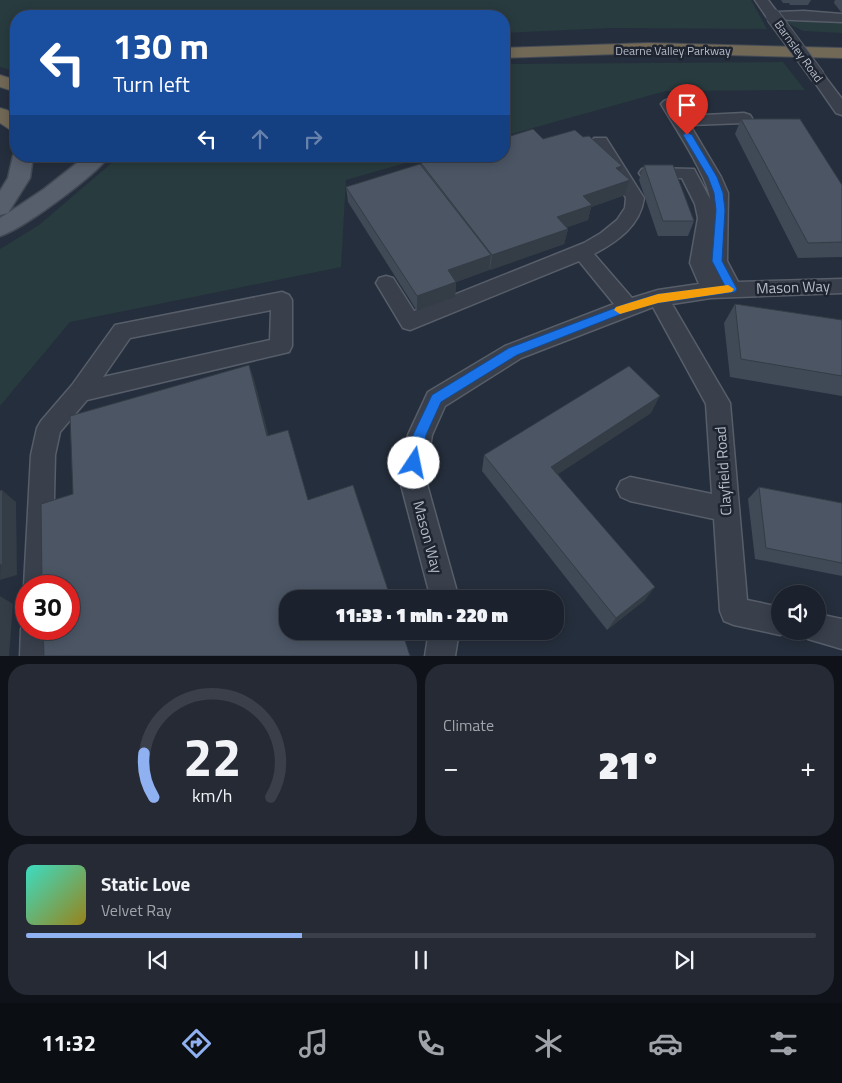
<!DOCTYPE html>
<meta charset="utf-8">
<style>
:root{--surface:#1c222d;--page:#252a35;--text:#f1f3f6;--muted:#a0a4aa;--line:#3a3f49;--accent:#8fb1f1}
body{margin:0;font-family:"Titillium Web",sans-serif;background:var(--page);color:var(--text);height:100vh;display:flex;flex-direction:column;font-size:19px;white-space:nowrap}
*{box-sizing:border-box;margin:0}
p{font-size:16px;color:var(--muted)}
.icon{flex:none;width:28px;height:28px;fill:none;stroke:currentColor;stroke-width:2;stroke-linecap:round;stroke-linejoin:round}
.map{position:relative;height:656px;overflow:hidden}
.drawer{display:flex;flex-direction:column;gap:8px;padding:8px;background:#0f1319;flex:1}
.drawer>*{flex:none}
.hud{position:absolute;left:10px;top:10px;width:500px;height:152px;border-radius:20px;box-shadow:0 2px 12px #0003,0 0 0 1px var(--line);background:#1a4fa0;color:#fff;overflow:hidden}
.buttons{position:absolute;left:771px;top:585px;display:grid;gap:10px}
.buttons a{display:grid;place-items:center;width:55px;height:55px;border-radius:50%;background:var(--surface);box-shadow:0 2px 12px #0003,0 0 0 1px var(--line);font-size:25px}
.speed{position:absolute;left:15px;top:575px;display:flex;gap:10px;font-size:25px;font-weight:700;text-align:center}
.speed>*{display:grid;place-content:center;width:65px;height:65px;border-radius:50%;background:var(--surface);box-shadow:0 2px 12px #0003,0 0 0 1px var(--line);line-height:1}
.speed .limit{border:8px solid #d22;background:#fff;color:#111}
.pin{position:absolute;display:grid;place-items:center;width:42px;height:42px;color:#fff;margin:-51px -21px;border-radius:50% 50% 50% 0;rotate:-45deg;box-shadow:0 0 5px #0007}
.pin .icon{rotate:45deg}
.me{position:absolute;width:55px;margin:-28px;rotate:11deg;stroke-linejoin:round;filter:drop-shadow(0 0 4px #0008)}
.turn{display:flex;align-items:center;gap:18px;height:105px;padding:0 20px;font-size:22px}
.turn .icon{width:65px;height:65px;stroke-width:2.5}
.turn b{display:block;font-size:35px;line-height:42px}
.lanes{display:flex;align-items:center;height:48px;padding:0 20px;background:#0003;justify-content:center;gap:25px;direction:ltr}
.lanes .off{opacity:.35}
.big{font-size:38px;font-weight:800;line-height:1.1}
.drawer .tile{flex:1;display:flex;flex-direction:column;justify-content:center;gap:8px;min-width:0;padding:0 18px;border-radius:20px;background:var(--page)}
.drawer .dial{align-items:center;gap:0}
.dial svg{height:130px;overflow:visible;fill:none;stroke:var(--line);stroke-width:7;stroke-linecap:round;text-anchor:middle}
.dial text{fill:var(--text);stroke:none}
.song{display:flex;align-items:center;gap:15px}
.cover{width:60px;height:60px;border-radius:8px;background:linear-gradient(135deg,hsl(170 70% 55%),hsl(50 70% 35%))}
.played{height:5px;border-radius:2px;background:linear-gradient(90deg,var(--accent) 35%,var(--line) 35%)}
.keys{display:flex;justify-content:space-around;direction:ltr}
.heat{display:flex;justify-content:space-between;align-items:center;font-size:28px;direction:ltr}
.drawer .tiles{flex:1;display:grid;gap:8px;grid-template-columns:1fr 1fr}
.tile:last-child{grid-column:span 2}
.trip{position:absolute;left:279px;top:590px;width:285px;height:50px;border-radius:20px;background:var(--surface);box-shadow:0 2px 12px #0003,0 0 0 1px var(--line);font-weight:800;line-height:50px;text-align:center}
.tab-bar{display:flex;height:80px;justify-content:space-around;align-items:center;background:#0b0e12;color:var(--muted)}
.tab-bar .icon{width:35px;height:35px}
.tab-bar .on{color:var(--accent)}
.tab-bar b{font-size:22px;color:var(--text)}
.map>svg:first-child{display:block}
.green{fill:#283b3e}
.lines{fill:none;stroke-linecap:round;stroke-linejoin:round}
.minor-casing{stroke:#575e6a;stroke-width:3}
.major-casing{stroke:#424955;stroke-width:3}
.highway-casing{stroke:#444b57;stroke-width:2}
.minor{fill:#39404c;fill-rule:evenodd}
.major{fill:#575f6c;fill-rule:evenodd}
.highway{fill:#716856;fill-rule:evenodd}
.minor-bridge-casing{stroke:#575e6a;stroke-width:16;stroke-linecap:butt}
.minor-bridge{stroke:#39404c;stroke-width:14}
.wall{fill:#404956}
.shaded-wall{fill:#343c46}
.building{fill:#4b5564;stroke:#343c46}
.route{fill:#1a73e8;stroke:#114b97}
.slow{fill:#f59e0b}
.labels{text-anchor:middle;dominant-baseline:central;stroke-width:5;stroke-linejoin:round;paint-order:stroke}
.far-street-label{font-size:12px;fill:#b5bbc7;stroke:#1e2531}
.street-label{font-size:15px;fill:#b5bbc7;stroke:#1e2531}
</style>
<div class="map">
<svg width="842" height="656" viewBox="0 0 842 656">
<rect width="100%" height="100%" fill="#252e3c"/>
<path class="green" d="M0,0H751L767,29L611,28L504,33V16H16V72L0,67Z
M784,21L842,23V33L803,31Z
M783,62L805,90L666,91L504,136V64Z
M120,156H430L346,180L341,267L70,322L0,406V249L39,225Z"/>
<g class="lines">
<g class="minor-casing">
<path id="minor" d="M755,0H768L777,12L804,11L842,14V22L768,19Z
M818,73L823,74L842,99V115L836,113L811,77L813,74Z
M669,99L674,101L684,116L744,113L750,115L752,118L750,121L744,123L690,125L721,177L728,193L727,261L738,282L842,279V293L711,298L672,304L730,403L747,600L780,607V631H790L780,635L734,625L724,621L720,611L714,519L630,501L621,497L617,489L621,481L630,477L712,494L706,404L653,307L521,358L445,406L432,435L425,477L459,599H431L399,477L408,435L428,392L505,346L614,304L579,261L410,330L403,328L376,283L379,278L386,276L393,278L414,311L584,243L601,233L617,220L625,208L626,198L592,141L594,138H606L644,198C640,226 618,241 594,254L632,298L658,290L699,284L690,263L698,218L695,204L682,178L642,177L639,173L642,169L648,168L694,169L710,199C709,179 673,124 661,104L664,101Z
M282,292L289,295L292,300V346L289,352L87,400L60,432L55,455L52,586H26V591L24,586L31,455L37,428L41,421L72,385L115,325ZM271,310L270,340L103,377L130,338Z
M818,614L842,619V649L808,639L804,631H818Z
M26,619V629H50V656H20L21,629Z
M429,631H459L455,656H425Z"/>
</g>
<g class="major-casing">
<path id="major" d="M16,152V156H33L30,178L8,213L44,189L86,156H109C96,175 22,230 0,236V218L8,213L0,215V191L8,178L13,156Z"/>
</g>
<g class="highway-casing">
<path id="highway" d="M649,43L842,48V58L649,53L504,58V48Z
M0,75L16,80V92L0,87Z
M0,108L7,110L16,116V131L9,129L0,123Z"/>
</g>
<use href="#minor" class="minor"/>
<use href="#major" class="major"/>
<use href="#highway" class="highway"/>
<g class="minor-bridge-casing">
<path id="minor-bridge" d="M773,16L818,77"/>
</g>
<use href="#minor-bridge" class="minor-bridge"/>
</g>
<path class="wall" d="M781,0H811L808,5H790L789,3H783Z
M835,0H842V12H841L834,3Z
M741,119L842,185V257L798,258L735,134Z
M543,139L620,171L630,180L625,195L591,207L588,220L567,227L568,229L564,244L490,270L489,268V270L456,282L455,297L417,311L348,202L346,187L421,166V163Z
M644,165L694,221L688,236H658L639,180Z
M735,304L842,320V396L730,377L724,323Z
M651,413L558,474L645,600L607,630L482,471L484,455Z
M759,487L842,503V576L755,559L748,499Z"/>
<path class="shaded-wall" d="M622,166L617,181L616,168Z
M630,180L625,195L591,207L588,220L554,232L557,217L583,196Z
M568,229L564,244L490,270L492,255Z
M491,255L489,270L456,282L455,297L417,311V296L448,270Z
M249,365L254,379L272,449L267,436Z
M660,396L651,413L546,482L551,467Z
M2,490L16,502L17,575L0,580Z
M655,587L645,600L607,630L616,618Z
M0,596L13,604L9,656H0Z"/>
<path class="building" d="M741,119H800L842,185V242L808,243Z
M533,129L543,139L575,130L583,137L589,136L622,166L616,168L630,180L583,196L592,205L557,217L568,229L492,255L421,163L442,156H504V138Z
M420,164L491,255L448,270L456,282L417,296L346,187Z
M644,165H673L694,221H663Z
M735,304L842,320V376L741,359Z
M249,365L267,436L288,430L308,500L353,485L391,599H288V631H402L410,656H44L43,629H69V586H42L41,504L73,494L70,416Z
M629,366L660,396L551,467L655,587L616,618L484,455Z
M759,487L842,503V563L766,548Z
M2,490V564L0,565V491Z"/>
<path class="route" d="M687,132L692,135L717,177L723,193L725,210L722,261L737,289L735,292L658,303L631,310L517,355L441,402L426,435L419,467L414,469L410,467L408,463L413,435L432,395L509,348L628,303L658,294L725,286L712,261L716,210L714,193L708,177L683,135Z"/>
<path class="slow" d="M728,285L734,289L732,292L658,303L620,314L614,310L616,307L658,294Z"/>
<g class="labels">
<g class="far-street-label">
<text x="673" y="50">Dearne Valley Parkway</text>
<text transform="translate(799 51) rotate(54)">Barnsley Road</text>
</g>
<g class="street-label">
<text transform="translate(793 287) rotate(-2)">Mason Way</text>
<text transform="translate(723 471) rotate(-94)">Clayfield Road</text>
<text transform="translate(428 537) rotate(75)">Mason Way</text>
</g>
</g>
</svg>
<div class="buttons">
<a><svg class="icon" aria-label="sound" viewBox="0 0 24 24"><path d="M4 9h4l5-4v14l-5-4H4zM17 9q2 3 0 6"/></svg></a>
</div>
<div class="speed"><div class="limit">30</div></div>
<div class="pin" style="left:687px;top:135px;background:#d93025"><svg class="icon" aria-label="arrive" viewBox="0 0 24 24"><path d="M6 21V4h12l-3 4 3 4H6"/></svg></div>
<svg class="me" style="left:414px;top:463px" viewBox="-20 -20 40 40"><circle r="19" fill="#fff"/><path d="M0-13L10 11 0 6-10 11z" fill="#1a73e8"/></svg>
<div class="trip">11:33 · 1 min · 220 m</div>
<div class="hud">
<div class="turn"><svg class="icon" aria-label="left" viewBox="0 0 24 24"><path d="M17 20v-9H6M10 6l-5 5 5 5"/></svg><div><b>130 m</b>Turn left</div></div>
<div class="lanes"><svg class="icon" aria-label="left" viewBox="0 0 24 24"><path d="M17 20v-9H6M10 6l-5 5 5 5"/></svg><svg class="icon off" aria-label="ahead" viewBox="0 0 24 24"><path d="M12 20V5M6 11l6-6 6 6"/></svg><svg class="icon off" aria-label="right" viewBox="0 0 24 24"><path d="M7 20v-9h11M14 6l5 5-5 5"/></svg></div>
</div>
</div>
<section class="drawer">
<div class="tiles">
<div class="tile dial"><svg viewBox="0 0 100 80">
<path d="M14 69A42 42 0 1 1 86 69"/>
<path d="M14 69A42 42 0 0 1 8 42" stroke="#8fb1f1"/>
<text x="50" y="56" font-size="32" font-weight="700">22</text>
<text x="50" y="72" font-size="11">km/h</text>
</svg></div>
<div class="tile"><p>Climate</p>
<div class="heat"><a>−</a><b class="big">21°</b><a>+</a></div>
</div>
<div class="tile">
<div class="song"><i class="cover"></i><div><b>Static Love</b><p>Velvet Ray</p></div></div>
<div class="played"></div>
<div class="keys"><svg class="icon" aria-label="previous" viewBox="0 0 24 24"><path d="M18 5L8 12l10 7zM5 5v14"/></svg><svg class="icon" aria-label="pause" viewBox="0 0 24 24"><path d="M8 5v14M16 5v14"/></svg><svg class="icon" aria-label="next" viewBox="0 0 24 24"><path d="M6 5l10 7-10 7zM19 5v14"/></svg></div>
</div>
</div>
</section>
<nav class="tab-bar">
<b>11:32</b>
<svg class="icon on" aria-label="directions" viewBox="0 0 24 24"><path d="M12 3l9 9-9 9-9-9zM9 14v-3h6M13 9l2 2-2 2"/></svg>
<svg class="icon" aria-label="music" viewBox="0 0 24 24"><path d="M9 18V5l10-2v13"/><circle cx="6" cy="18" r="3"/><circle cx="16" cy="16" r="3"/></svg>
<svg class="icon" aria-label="phone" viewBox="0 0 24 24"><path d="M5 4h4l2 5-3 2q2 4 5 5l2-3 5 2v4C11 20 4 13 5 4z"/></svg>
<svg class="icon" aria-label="climate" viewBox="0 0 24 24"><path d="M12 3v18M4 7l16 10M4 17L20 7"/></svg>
<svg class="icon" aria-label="car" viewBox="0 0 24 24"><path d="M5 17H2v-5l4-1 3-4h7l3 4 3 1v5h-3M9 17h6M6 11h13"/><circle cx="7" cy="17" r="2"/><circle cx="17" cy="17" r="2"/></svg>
<svg class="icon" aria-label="filters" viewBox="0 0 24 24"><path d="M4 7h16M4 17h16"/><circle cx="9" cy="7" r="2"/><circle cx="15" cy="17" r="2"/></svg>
</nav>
